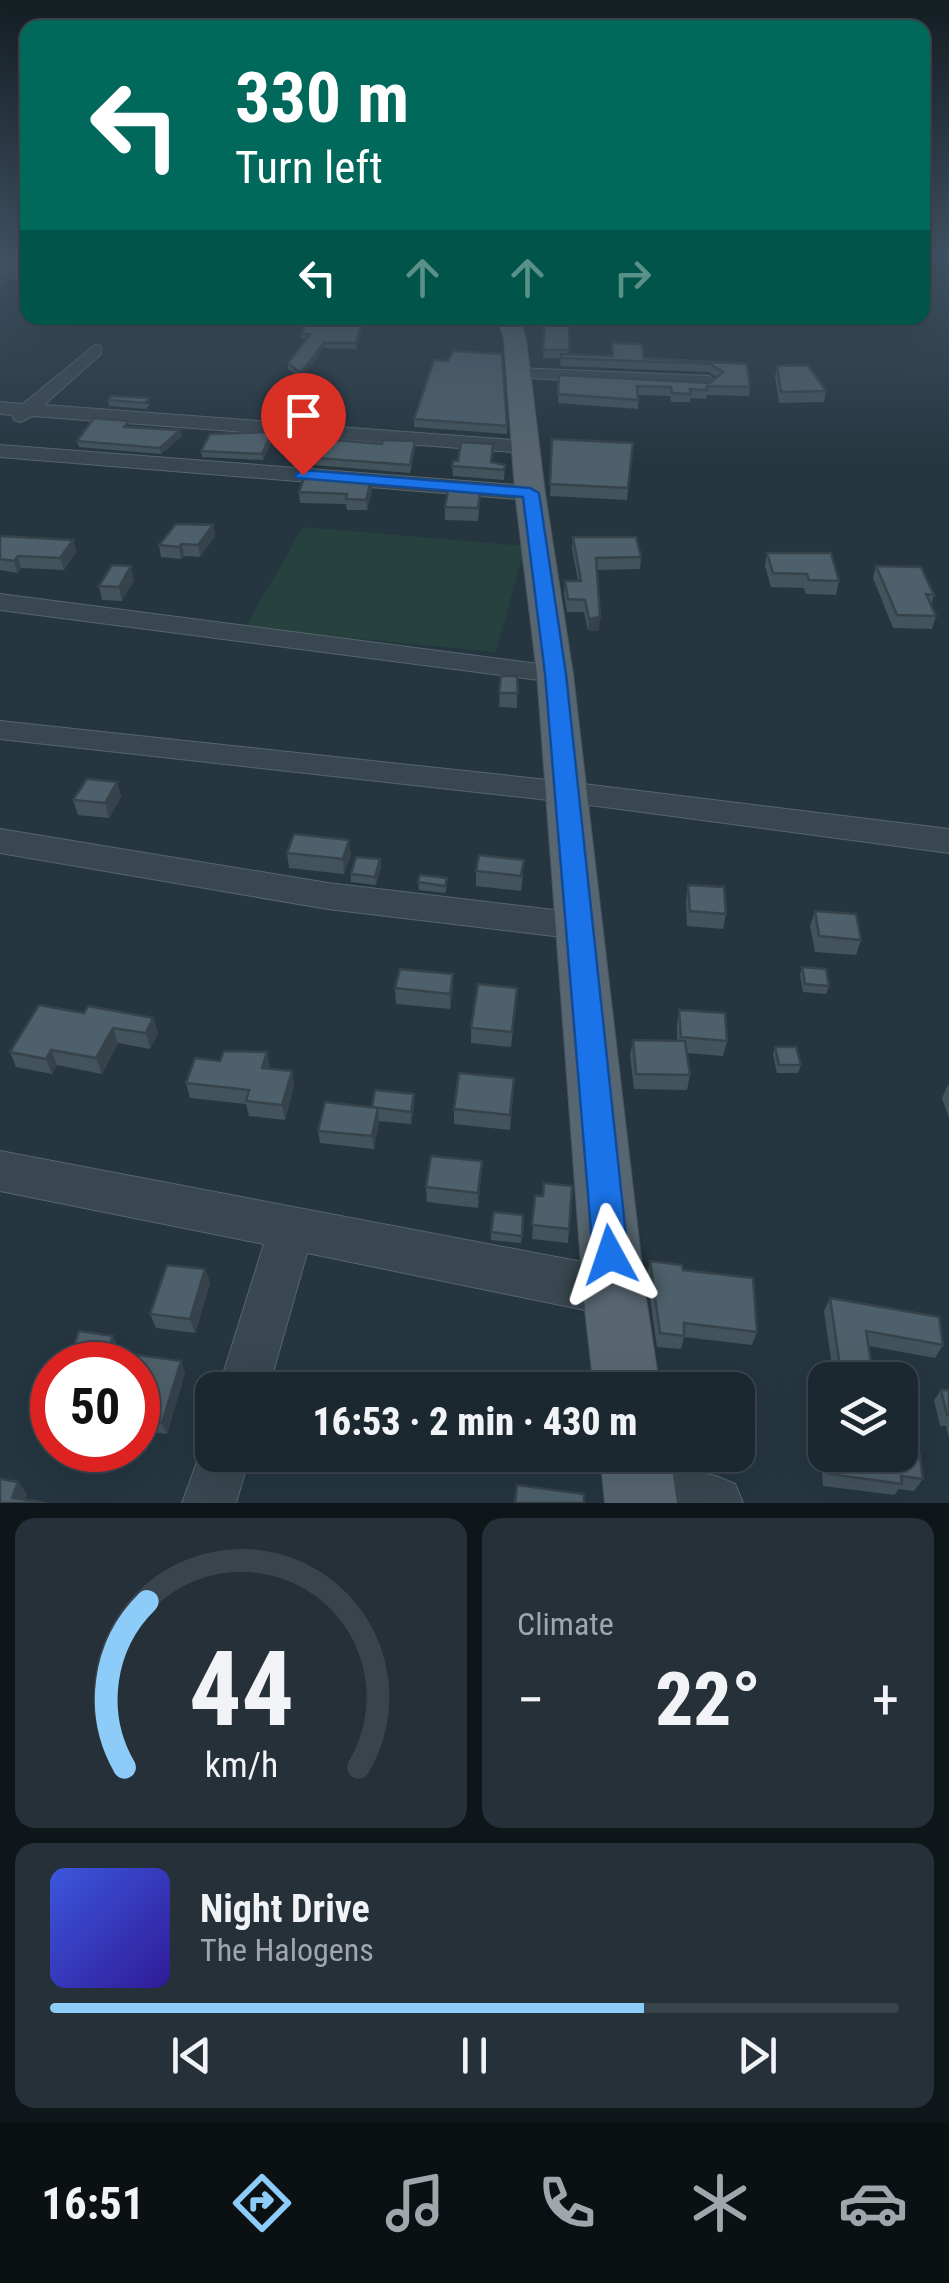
<!DOCTYPE html>
<meta charset="utf-8">
<style>
:root{--surface:#1c2830;--page:#253038;--text:#f1f3f6;--muted:#a0a6ab;--line:#3a444c;--accent:#8dcbf8}
body{margin:0;font-family:"Roboto Condensed",sans-serif;background:var(--page);color:var(--text);height:100vh;display:flex;flex-direction:column;font-size:38px;white-space:nowrap}
*{box-sizing:border-box;margin:0}
p{font-size:32px;color:var(--muted)}
.icon{flex:none;width:55px;height:55px;fill:none;stroke:currentColor;stroke-width:2;stroke-linecap:round;stroke-linejoin:round}
.map{position:relative;height:1503px;overflow:hidden}
.sheet{display:flex;flex-direction:column;gap:15px;padding:15px;background:#0f161a;flex:1}
.sheet>*{flex:none}
.top-card{position:absolute;left:20px;top:20px;width:910px;height:305px;border-radius:20px;box-shadow:0 10px 40px #0002,0 0 0 2px var(--line);background:#00695c;color:#fff;overflow:hidden}
.fabs{position:absolute;left:808px;top:1362px;display:grid;gap:20px}
.fabs a{display:grid;place-items:center;width:110px;height:110px;border-radius:20px;background:var(--surface);box-shadow:0 10px 40px #0002,0 0 0 2px var(--line);font-size:50px}
.speed{position:absolute;left:30px;top:1342px;display:flex;gap:20px;font-size:50px;font-weight:700;text-align:center}
.speed>*{display:grid;place-content:center;width:130px;height:130px;border-radius:50%;background:var(--surface);box-shadow:0 10px 40px #0002,0 0 0 2px var(--line);line-height:1}
.speed .limit{border:15px solid #d22;background:#fff;color:#111}
.pin{position:absolute;display:grid;place-items:center;width:85px;height:85px;color:#fff;margin:-102px -42px;border-radius:50% 50% 50% 0;rotate:-45deg;box-shadow:0 0 10px #0007}
.pin .icon{rotate:45deg}
.me{position:absolute;width:110px;margin:-55px;rotate:355deg;stroke-linejoin:round;filter:drop-shadow(0 0 8px #0008)}
.turn{display:flex;align-items:center;gap:35px;height:210px;padding:0 50px;font-size:45px}
.turn .icon{width:130px;height:130px;stroke-width:2.5}
.turn b{display:block;font-size:70px;line-height:85px}
.lanes{display:flex;align-items:center;height:95px;padding:0 50px;background:#0003;justify-content:center;gap:50px;direction:ltr}
.lanes .off{opacity:.35}
.big{font-size:75px;font-weight:800;line-height:1.1}
.sheet .tile{flex:1;display:flex;flex-direction:column;justify-content:center;gap:15px;min-width:0;padding:0 35px;border-radius:20px;background:var(--page)}
.sheet .dial{align-items:center;gap:0}
.dial svg{height:260px;overflow:visible;fill:none;stroke:var(--line);stroke-width:7;stroke-linecap:round;text-anchor:middle}
.dial text{fill:var(--text);stroke:none}
.song{display:flex;align-items:center;gap:30px}
.cover{width:120px;height:120px;border-radius:15px;background:linear-gradient(135deg,hsl(230 70% 55%),hsl(250 70% 35%))}
.played{height:10px;border-radius:5px;background:linear-gradient(90deg,var(--accent) 70%,var(--line) 70%)}
.keys{display:flex;justify-content:space-around;direction:ltr}
.heat{display:flex;justify-content:space-between;align-items:center;font-size:55px;direction:ltr}
.sheet .tiles{flex:1;display:grid;gap:15px;grid-template-columns:1fr 1fr}
.tile:last-child{grid-column:span 2}
.trip{position:absolute;left:195px;top:1372px;width:560px;height:100px;border-radius:20px;background:var(--surface);box-shadow:0 10px 40px #0002,0 0 0 2px var(--line);font-weight:800;line-height:100px;text-align:center}
.menu{display:flex;height:160px;justify-content:space-around;align-items:center;background:#0b1013;color:var(--muted)}
.menu .icon{width:70px;height:70px}
.menu .on{color:var(--accent)}
.menu b{font-size:45px;color:var(--text)}
.map>svg:first-child{display:block}
.green{fill:#27413f}
.lines{fill:none;stroke-linecap:round;stroke-linejoin:round}
.minor-casing{stroke:#57656d;stroke-width:2}
.major-casing{stroke:#46535c;stroke-width:2}
.minor{fill:#394750;fill-rule:evenodd}
.major{fill:#576670;fill-rule:evenodd}
.wall{fill:#43535c}
.shaded-wall{fill:#37434b}
.building{fill:#4e606b;stroke:#37434b;stroke-width:2.5}
.route{fill:#1a73e8;stroke:#114b97;stroke-width:2.5}
</style>
<div class="map">
<svg width="949" height="1503" viewBox="0 0 949 1503">
<rect width="100%" height="100%" fill="#253640"/>
<path class="green" d="M303,527L525,546L496,652L245,628Z"/>
<g class="lines">
<g class="minor-casing">
<path id="minor" d="M95,345L101,346V354L44,405L526,441L536,447L526,453L32,416L21,422L14,420L12,415L0,414V402L23,404Z
M518,368L709,376L718,382L709,388L512,377V369Z
M0,445L530,486L541,493L530,500L0,457Z
M0,594L555,666L569,674L555,682L0,610Z
M0,721L567,782L949,829V853L567,802L0,739Z
M0,829L328,883L579,913L592,916L597,926L592,936L579,939L328,909L0,853Z
M0,1151L614,1268L631,1275L638,1292L631,1309L614,1316L307,1253L268,1390H218L264,1244L0,1191Z
M212,1434V1455H250L236,1503H182L206,1437Z
M640,1462L716,1476L735,1484L743,1503H619L613,1489L621,1470Z"/>
</g>
<g class="major-casing">
<path id="major" d="M497,318H519L526,339L545,493L573,674L645,1292L660,1390H594L583,1292L537,674L515,493L504,339Z
M600,1455H670L677,1503H605Z"/>
</g>
<use href="#minor" class="minor"/>
<use href="#major" class="major"/>
</g>
<path class="wall" d="M0,254H28V279H12L0,287Z
M366,318L356,349L324,348L301,378L288,369V363L306,339H301V334Z
M545,318H574L573,323H569L568,354L612,356V343L644,358L747,364L750,387L749,396L707,395L706,399L690,398V402H671L670,396L638,395V409L558,403L559,375L710,383L717,377L709,372L560,366L561,358H543Z
M777,366L826,391L824,402L779,403L775,377Z
M111,396L150,404L146,409L109,406L108,400Z
M324,411L318,422L299,420V414Z
M414,419L507,426V434L414,427Z
M130,427L180,430L182,436L161,454L79,447L77,441Z
M307,434V440L301,451H280V444Z
M273,438L263,460L202,457L201,451Z
M552,439L633,443L627,500L550,496Z
M415,441V449L410,473L302,464L301,457Z
M492,462L505,465L504,480L453,476L452,466Z
M371,480L372,491L367,510H347L346,504L300,503L299,492Z
M481,487L478,521L445,520V507Z
M213,525L215,536L200,557L184,556L181,559L161,557L159,545Z
M0,536L73,540L76,552L64,570L21,568L17,573L0,570Z
M573,537L641,557L640,569L597,570L599,630L588,631L584,612H567L564,594L565,581H578L572,549Z
M767,553L839,581L836,595L806,594L804,588L771,587L765,566Z
M876,566L934,595L931,605L936,616L932,629L893,628L873,578Z
M134,580L122,601L102,600L99,586Z
M501,676H517V708L499,707Z
M117,782L121,797L109,818L78,815L73,800Z
M287,853L351,855L344,874L289,868Z
M380,859L381,867L376,885L351,882V874Z
M476,871L523,875L521,891L476,886Z
M418,882L447,886L445,893L419,890Z
M688,885L726,914L723,929L687,926L686,900Z
M815,911L861,940L856,955L815,952L810,926Z
M802,967L829,986L826,994L803,992L800,975Z
M395,988L453,989L450,1009L396,1004Z
M516,1003L511,1047L471,1043V1028Z
M679,1010L727,1041L723,1056L687,1053L690,1075L687,1090L634,1089L630,1055L633,1040L677,1041V1025Z
M84,1013L153,1018L158,1033L150,1049L118,1043L102,1074L57,1065L52,1074L16,1067L10,1052Z
M775,1047L801,1065L798,1073H777L773,1054Z
M270,1067L269,1068L292,1071L294,1086L285,1120L249,1116L246,1104L190,1098L186,1083Z
M514,1078L510,1130L454,1124V1109Z
M948,1085H949V1118L942,1098Z
M414,1094V1107L411,1124L379,1121L374,1149L320,1143L318,1131L372,1107Z
M481,1176L478,1208L427,1202L426,1187Z
M535,1196H543L569,1229L568,1243L532,1239Z
M523,1215L521,1243L491,1240V1232Z
M650,1261L683,1270L757,1332L752,1345L684,1337L681,1349L657,1347L647,1276Z
M205,1269L210,1283L195,1333L156,1328L150,1314Z
M830,1298L943,1345L935,1358L869,1346L874,1380H834L824,1311Z
M119,1348L117,1353L181,1361L185,1373L167,1434L138,1430V1365H69L68,1363Z
M941,1390H949V1438L946,1426H940L934,1400Z
M825,1421V1455H900L923,1479L914,1491L899,1489L894,1495L823,1486L819,1434Z
M306,1455H371V1459L308,1463Z
M689,1455H732L729,1461Z"/>
<path class="shaded-wall" d="M11,273L12,279L0,287V280Z
M364,318H366L356,349V343Z
M324,343V348L301,378L300,373Z
M324,406V411L318,422V416Z
M180,430L182,436L161,454L160,448Z
M272,432L273,438L263,460L262,454Z
M307,434V440L301,451L300,445Z
M371,480L372,491L367,510L366,500Z
M213,525L215,536L200,557L198,545Z
M73,540L76,552L64,570L60,558Z
M182,544L184,556L181,559L179,547Z
M18,556L21,568L17,573L14,561Z
M131,566L134,580L122,601L119,587Z
M600,617L599,630L588,631L589,619Z
M117,782L121,797L109,818L105,803Z
M349,840L351,855L344,874L343,859Z
M380,859L381,867L376,885L375,877Z
M453,974V989L450,1009V994Z
M153,1018L158,1033L150,1049L146,1033Z
M113,1028L118,1043L102,1074L96,1058Z
M51,1050L57,1065L52,1074L46,1059Z
M267,1052L270,1067L265,1083L262,1068Z
M292,1071L294,1086L285,1120L282,1105Z
M414,1094V1107L411,1124V1112Z
M378,1108L379,1121L374,1149L372,1136Z
M482,1161L481,1176L478,1208V1193Z
M205,1269L210,1283L195,1333L190,1319Z
M113,1336L119,1348L114,1363L108,1351Z
M181,1361L185,1373L167,1434L162,1423Z
M18,1482L27,1494L23,1503L12,1498Z"/>
<path class="building" d="M0,254H28V273L25,274L11,273L0,280Z
M308,318H364L356,343H324L300,373L288,363L310,334H301Z
M545,318H569V350H543Z
M612,343L642,344L644,358L747,364L750,387L707,386V390L690,389L691,394L672,393L671,387L637,386L638,400L558,394L559,375L710,383L723,372L710,364L561,358V354L613,356Z
M453,351L502,354L507,426L414,419L434,360L448,361Z
M808,365L826,391L781,392L777,366Z
M111,396L149,398L145,403L108,400Z
M305,404L324,406L318,416L299,414Z
M94,418L129,421L124,427L180,430L160,448L77,441Z
M272,432L262,454L201,451L210,434Z
M287,433L307,434L300,445L280,444Z
M309,438L382,444L383,440L415,441L410,465L301,457Z
M552,439L633,443L628,488L550,484Z
M461,442L493,444L491,462L505,465L504,470L452,466L453,461H458Z
M305,475L371,480L366,500L346,499L347,494L299,492Z
M449,484L481,487L478,508L445,507Z
M176,524L213,525L198,545L182,544L179,547L159,545Z
M0,536L73,540L60,558L18,556L14,561L0,559Z
M573,537H636L641,557L596,558L600,617L589,619L585,600L568,599L565,581H581Z
M767,553H831L839,581L809,580L807,574L773,573Z
M112,565L131,566L119,587L99,586Z
M876,566L921,567L934,595L926,594L936,616L897,615Z
M501,676H517L518,693H499Z
M87,779L117,782L105,803L73,800Z
M294,834L349,840L343,859L287,853Z
M479,855L524,860L521,876L476,871Z
M356,857L380,859L375,877L351,874Z
M420,875L447,878L445,886L418,882Z
M688,885L724,887L726,914L690,911Z
M815,911L856,914L861,940L819,936Z
M802,967L826,969L829,986L805,984Z
M400,969L453,974L450,994L395,988Z
M478,984L517,988L512,1032L471,1028Z
M39,1005L84,1013L88,1006L153,1018L146,1033L113,1028L96,1058L51,1050L46,1059L10,1052Z
M679,1010L725,1013L727,1041L681,1037Z
M633,1040L685,1041L690,1075L636,1074Z
M775,1047H796L801,1065H779Z
M224,1051L267,1052L262,1068L292,1071L282,1105L246,1101L249,1090L186,1083L195,1058L220,1061Z
M459,1073L514,1078L510,1115L454,1109Z
M375,1090L414,1094L411,1112L372,1107Z
M325,1102L378,1108L372,1136L318,1131Z
M431,1156L482,1161L478,1193L426,1187Z
M544,1183L572,1186L569,1229L532,1225L535,1196H543Z
M494,1212L523,1215L522,1236L491,1232Z
M650,1261L682,1265L683,1270L753,1278L757,1332L684,1323V1336L660,1333Z
M167,1265L205,1269L190,1319L150,1314Z
M830,1298L939,1317L943,1345L866,1331L874,1380H842Z
M79,1331L113,1336L108,1351L181,1361L162,1423L138,1420V1365H86L68,1363Z
M941,1390H949V1415H947Z
M900,1441L918,1443L923,1479L901,1476L902,1484L830,1474L828,1455H900Z
M0,1479L18,1482L12,1498L47,1503H0Z
M517,1485L584,1494V1503H515Z"/>
<linearGradient id="sky" x2="0" y2="1"><stop stop-color="#141e23"/><stop offset="0.55" stop-color="#405264"/><stop offset="1" stop-color="#405264" stop-opacity="0"/></linearGradient>
<rect width="949" height="464" fill="url(#sky)"/>
<path class="route" d="M303,470L530,488L539,493L566,674L628,1255L623,1267L610,1272L598,1267L593,1255L545,674L523,497L297,478L295,475Z"/>
</svg>
<div class="fabs">
<a><svg class="icon" aria-label="layers" viewBox="0 0 24 24"><path d="M12 4l9 5-9 5-9-5zM3 14l9 5 9-5"/></svg></a>
</div>
<div class="speed"><div class="limit">50</div></div>
<div class="pin" style="left:303px;top:475px;background:#d93025"><svg class="icon" aria-label="arrive" viewBox="0 0 24 24"><path d="M6 21V4h12l-3 4 3 4H6"/></svg></div>
<svg class="me" style="left:610px;top:1255px" viewBox="-20 -20 40 40"><path d="M0-17L14 15 0 8-14 15z" fill="#1a73e8" stroke="#fff" stroke-width="4"/></svg>
<div class="trip">16:53 · 2 min · 430 m</div>
<div class="top-card">
<div class="turn"><svg class="icon" aria-label="left" viewBox="0 0 24 24"><path d="M17 20v-9H6M10 6l-5 5 5 5"/></svg><div><b>330 m</b>Turn left</div></div>
<div class="lanes"><svg class="icon" aria-label="left" viewBox="0 0 24 24"><path d="M17 20v-9H6M10 6l-5 5 5 5"/></svg><svg class="icon off" aria-label="ahead" viewBox="0 0 24 24"><path d="M12 20V5M6 11l6-6 6 6"/></svg><svg class="icon off" aria-label="ahead" viewBox="0 0 24 24"><path d="M12 20V5M6 11l6-6 6 6"/></svg><svg class="icon off" aria-label="right" viewBox="0 0 24 24"><path d="M7 20v-9h11M14 6l5 5-5 5"/></svg></div>
</div>
</div>
<section class="sheet">
<div class="tiles">
<div class="tile dial"><svg viewBox="0 0 100 80">
<path d="M14 69A42 42 0 1 1 86 69"/>
<path d="M14 69A42 42 0 0 1 21 18" stroke="#8dcbf8"/>
<text x="50" y="56" font-size="32" font-weight="700">44</text>
<text x="50" y="72" font-size="11">km/h</text>
</svg></div>
<div class="tile"><p>Climate</p>
<div class="heat"><a>−</a><b class="big">22°</b><a>+</a></div>
</div>
<div class="tile">
<div class="song"><i class="cover"></i><div><b>Night Drive</b><p>The Halogens</p></div></div>
<div class="played"></div>
<div class="keys"><svg class="icon" aria-label="previous" viewBox="0 0 24 24"><path d="M18 5L8 12l10 7zM5 5v14"/></svg><svg class="icon" aria-label="pause" viewBox="0 0 24 24"><path d="M8 5v14M16 5v14"/></svg><svg class="icon" aria-label="next" viewBox="0 0 24 24"><path d="M6 5l10 7-10 7zM19 5v14"/></svg></div>
</div>
</div>
</section>
<nav class="menu">
<b>16:51</b>
<svg class="icon on" aria-label="directions" viewBox="0 0 24 24"><path d="M12 3l9 9-9 9-9-9zM9 14v-3h6M13 9l2 2-2 2"/></svg>
<svg class="icon" aria-label="music" viewBox="0 0 24 24"><path d="M9 18V5l10-2v13"/><circle cx="6" cy="18" r="3"/><circle cx="16" cy="16" r="3"/></svg>
<svg class="icon" aria-label="phone" viewBox="0 0 24 24"><path d="M5 4h4l2 5-3 2q2 4 5 5l2-3 5 2v4C11 20 4 13 5 4z"/></svg>
<svg class="icon" aria-label="climate" viewBox="0 0 24 24"><path d="M12 3v18M4 7l16 10M4 17L20 7"/></svg>
<svg class="icon" aria-label="car" viewBox="0 0 24 24"><path d="M5 17H2v-5l4-1 3-4h7l3 4 3 1v5h-3M9 17h6M6 11h13"/><circle cx="7" cy="17" r="2"/><circle cx="17" cy="17" r="2"/></svg>
</nav>
